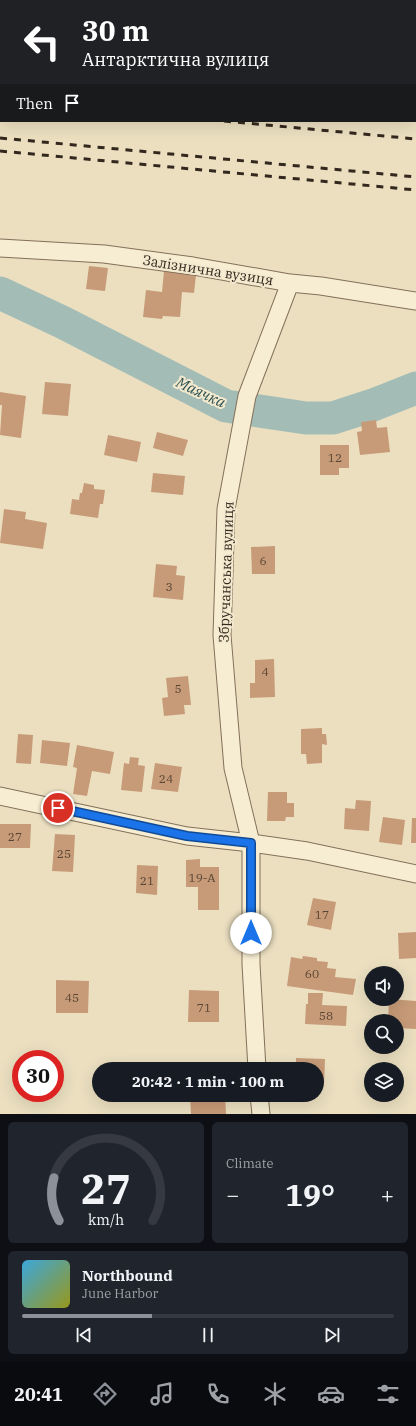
<!DOCTYPE html>
<meta charset="utf-8">
<style>
:root{--surface:#171b24;--page:#20242c;--text:#f1f3f6;--muted:#9ea1a6;--line:#363941;--accent:#8c9099}
body{margin:0;font-family:"IBM Plex Serif",serif;background:var(--page);color:var(--text);height:100vh;display:flex;flex-direction:column;font-size:15px;white-space:nowrap}
*{box-sizing:border-box;margin:0}
p{font-size:13px;color:var(--muted)}
.icon{flex:none;width:22px;height:22px;fill:none;stroke:currentColor;stroke-width:2;stroke-linecap:round;stroke-linejoin:round}
.map{position:relative;height:1114px;overflow:hidden}
.panel{display:flex;flex-direction:column;gap:8px;padding:8px;background:#0d0f14;flex:1}
.panel>*{flex:none}
.banner{position:absolute;left:0px;top:0px;width:416px;height:122px;box-shadow:0 4px 16px #0002;background:#202124;color:#fff;overflow:hidden}
.tools{position:absolute;left:364px;top:966px;display:grid;gap:8px}
.tools a{display:grid;place-items:center;width:40px;height:40px;border-radius:50%;background:var(--surface);box-shadow:0 4px 16px #0002;font-size:20px}
.speed{position:absolute;left:12px;top:1050px;display:flex;gap:8px;font-size:20px;font-weight:700;text-align:center}
.speed>*{display:grid;place-content:center;width:52px;height:52px;border-radius:50%;background:var(--surface);box-shadow:0 4px 16px #0002;line-height:1}
.speed .limit{border:6px solid #d22;background:#fff;color:#111}
.pin{position:absolute;display:grid;place-items:center;width:34px;height:34px;color:#fff;margin:-17px;border:2px solid #fff;border-radius:50%;box-shadow:0 1px 4px #0007}
.me{position:absolute;width:44px;margin:-22px;rotate:0deg;stroke-linejoin:round;filter:drop-shadow(0 0 3px #0008)}
.turn{display:flex;align-items:center;gap:14px;height:84px;padding:0 16px;font-size:18px}
.turn .icon{width:52px;height:52px;stroke-width:2.5}
.turn b{display:block;font-size:28px;line-height:34px}
.then{display:flex;align-items:center;height:38px;padding:0 16px;background:#0003;gap:8px;font-size:15px}
.big{font-size:30px;font-weight:800;line-height:1.1}
.panel .widget{flex:1;display:flex;flex-direction:column;justify-content:center;gap:6px;min-width:0;padding:0 14px;border-radius:6px;background:var(--page)}
.panel .dial{align-items:center;gap:0}
.dial svg{height:104px;overflow:visible;fill:none;stroke:var(--line);stroke-width:7;stroke-linecap:round;text-anchor:middle}
.dial text{fill:var(--text);stroke:none}
.song{display:flex;align-items:center;gap:12px}
.cover{width:48px;height:48px;border-radius:6px;background:linear-gradient(135deg,hsl(200 70% 55%),hsl(60 70% 35%))}
.played{height:4px;border-radius:2px;background:linear-gradient(90deg,var(--accent) 35%,var(--line) 35%)}
.keys{display:flex;justify-content:space-around;direction:ltr}
.heat{display:flex;justify-content:space-between;align-items:center;font-size:22px;direction:ltr}
.panel .tiles{flex:1;display:grid;gap:8px;grid-template-columns:1fr 1fr}
.widget:last-child{grid-column:span 2}
.trip{position:absolute;left:92px;top:1062px;width:232px;height:40px;border-radius:20px;background:var(--surface);box-shadow:0 4px 16px #0002;font-weight:800;line-height:40px;text-align:center}
.dock{display:flex;height:64px;justify-content:space-around;align-items:center;background:#090b0e;color:var(--muted)}
.dock .icon{width:28px;height:28px}
.dock .active{color:var(--accent)}
.dock b{font-size:18px;color:var(--text)}
.map>svg:first-child{display:block}
.green{fill:#c0c895}
.lines{fill:none;stroke-linecap:round;stroke-linejoin:round}
.river{stroke:#a3bdb6;stroke-width:33}
.building{fill:#c79b78}
.street-casing{stroke:#837059;stroke-width:19}
.path{stroke:#837059;stroke-width:2.5;stroke-dasharray:3 2;stroke-linecap:butt}
.street{stroke:#f6edd2;stroke-width:17}
.rail{stroke:#33281d;stroke-width:3;stroke-dasharray:7 7;stroke-linecap:butt}
.route-casing{stroke:#114b97;stroke-width:10}
.route{stroke:#1a73e8;stroke-width:7}
.labels{text-anchor:middle;dominant-baseline:central;stroke-width:4;stroke-linejoin:round;paint-order:stroke}
.number-label{font-size:12px;fill:#584534}
.street-label{font-size:14px;fill:#33281d;stroke:#f3e9cf}
.water-label{font-size:15px;font-style:italic;fill:#2d5251;stroke:#f3e9cf}
</style>
<div class="map">
<svg width="416" height="1114" viewBox="0 0 416 1114">
<rect width="100%" height="100%" fill="#ebdfc0"/>
<path class="green" d="M311,0H416V66L415,1H310Z"/>
<g class="lines">
<path class="river" d="M0,293L62,322L226,406L306,418H333L373,405L416,388"/>
</g>
<path class="building" d="M89,266L108,268L105,291L86,289Z
M164,271L196,275L194,293L182,292L180,317L163,316L162,319L143,317L146,290L162,292Z
M45,382L71,384L68,416L42,414Z
M0,392L26,396L21,438L0,435L2,405H0Z
M376,420L377,428L387,427L390,452L360,455L357,432L362,431L361,422Z
M157,432L188,440L183,456L153,448Z
M108,435L141,442L137,462L104,455Z
M320,445H349V468H339V475H320Z
M153,473L185,476L183,495L151,492Z
M84,483L94,485V489L105,490L103,504H100L98,518L70,514L72,499L79,500L80,493H82Z
M4,509L26,512L25,519L47,523L43,549L0,543Z
M275,546V574H252L251,547Z
M156,564L177,566L176,575L185,576L183,600L153,597Z
M274,659L275,697L250,698V683H255V660Z
M188,676L191,705H184L185,714L164,716L162,698L168,697L166,678Z
M322,728V734H326L327,745L322,744V763L307,764L306,754H301V729Z
M18,734L33,735L31,764L16,763Z
M42,740L70,743L67,766L40,763Z
M77,745L114,752L110,774L92,771L87,796L73,794L77,768L73,767Z
M130,757L139,758L138,765L145,766L142,792L121,790L124,763L129,764Z
M155,763L182,767L178,792L151,789Z
M268,792H287V803H294V817H286L285,821H267Z
M356,800L371,801L369,831L344,829L345,808L355,809Z
M383,817L405,820L402,845L379,842Z
M412,818H416V843H411Z
M0,824H31L30,848H0Z
M55,834L75,835L73,872L52,871Z
M200,859V867H219V910H198V887H186V860Z
M137,865L158,866L157,895L136,893Z
M313,898L336,902L331,930L307,925Z
M416,932V958L399,959L398,933Z
M303,956L317,958V961L328,962L327,968L336,969L335,977L356,979L353,995L287,986L291,957L302,959Z
M56,980L89,981L88,1013H56Z
M189,990L219,991V1022H188Z
M308,993H323L322,1005L347,1006L346,1026L305,1024L306,1004H308Z
M389,999L416,1001V1029L397,1028V1021H388Z
M296,1058L325,1059L324,1084H317V1069H296Z
M190,1095H225L226,1114H191Z"/>
<g class="lines">
<g class="street-casing">
<path id="street" d="M0,248L104,254L193,266L290,283L321,286L416,301
M0,796L187,836L251,843L307,851L416,874
M257,1069L251,964V843L233,768L222,635L226,509L247,396L290,283
M259,1095L261,1114"/>
</g>
<path class="path" d="M365,0L366,1"/>
<use href="#street" class="street"/>
<path class="rail" d="M0,100L1,101
M224,121L416,139
M0,138L416,177
M0,151L416,190"/>
</g>
<g class="lines">
<g class="route-casing">
<path id="route" d="M58,808L187,836L251,843V933"/>
</g>
<use href="#route" class="route"/>
</g>
<g class="labels">
<g class="number-label">
<text x="335" y="457">12</text>
<text x="263" y="560">6</text>
<text x="169" y="586">3</text>
<text x="265" y="671">4</text>
<text x="178" y="688">5</text>
<text x="166" y="778">24</text>
<text x="15" y="836">27</text>
<text x="64" y="853">25</text>
<text x="202" y="877">19-А</text>
<text x="147" y="880">21</text>
<text x="322" y="914">17</text>
<text x="312" y="973">60</text>
<text x="72" y="997">45</text>
<text x="204" y="1007">71</text>
<text x="326" y="1015">58</text>
</g>
<g class="street-label">
<text transform="translate(208 270) rotate(9)">Залізнична вузиця</text>
<text transform="translate(226 572) rotate(-88)">Збручанська вулиця</text>
</g>
<g class="water-label">
<text transform="translate(201 392) rotate(25)">Маячка</text>
</g>
</g>
</svg>
<div class="tools">
<a><svg class="icon" aria-label="sound" viewBox="0 0 24 24"><path d="M4 9h4l5-4v14l-5-4H4zM17 9q2 3 0 6"/></svg></a>
<a><svg class="icon" aria-label="search" viewBox="0 0 24 24"><circle cx="10" cy="10" r="6"/><path d="M15 15l6 6"/></svg></a>
<a><svg class="icon" aria-label="layers" viewBox="0 0 24 24"><path d="M12 4l9 5-9 5-9-5zM3 14l9 5 9-5"/></svg></a>
</div>
<div class="speed"><div class="limit">30</div></div>
<div class="pin" style="left:58px;top:808px;background:#d93025"><svg class="icon" aria-label="arrive" viewBox="0 0 24 24"><path d="M6 21V4h12l-3 4 3 4H6"/></svg></div>
<svg class="me" style="left:251px;top:933px" viewBox="-20 -20 40 40"><circle r="19" fill="#fff"/><path d="M0-13L10 11 0 6-10 11z" fill="#1a73e8"/></svg>
<div class="trip">20:42 · 1 min · 100 m</div>
<div class="banner">
<div class="turn"><svg class="icon" aria-label="left" viewBox="0 0 24 24"><path d="M17 20v-9H6M10 6l-5 5 5 5"/></svg><div><b>30 m</b>Антарктична вулиця</div></div>
<div class="then">Then<svg class="icon" aria-label="arrive" viewBox="0 0 24 24"><path d="M6 21V4h12l-3 4 3 4H6"/></svg></div>
</div>
</div>
<section class="panel">
<div class="tiles">
<div class="widget dial"><svg viewBox="0 0 100 80">
<path d="M14 69A42 42 0 1 1 86 69"/>
<path d="M14 69A42 42 0 0 1 10 36" stroke="#8c9099"/>
<text x="50" y="56" font-size="32" font-weight="700">27</text>
<text x="50" y="72" font-size="11">km/h</text>
</svg></div>
<div class="widget"><p>Climate</p>
<div class="heat"><a>−</a><b class="big">19°</b><a>+</a></div>
</div>
<div class="widget">
<div class="song"><i class="cover"></i><div><b>Northbound</b><p>June Harbor</p></div></div>
<div class="played"></div>
<div class="keys"><svg class="icon" aria-label="previous" viewBox="0 0 24 24"><path d="M18 5L8 12l10 7zM5 5v14"/></svg><svg class="icon" aria-label="pause" viewBox="0 0 24 24"><path d="M8 5v14M16 5v14"/></svg><svg class="icon" aria-label="next" viewBox="0 0 24 24"><path d="M6 5l10 7-10 7zM19 5v14"/></svg></div>
</div>
</div>
</section>
<nav class="dock">
<b>20:41</b>
<svg class="icon active" aria-label="directions" viewBox="0 0 24 24"><path d="M12 3l9 9-9 9-9-9zM9 14v-3h6M13 9l2 2-2 2"/></svg>
<svg class="icon" aria-label="music" viewBox="0 0 24 24"><path d="M9 18V5l10-2v13"/><circle cx="6" cy="18" r="3"/><circle cx="16" cy="16" r="3"/></svg>
<svg class="icon" aria-label="phone" viewBox="0 0 24 24"><path d="M5 4h4l2 5-3 2q2 4 5 5l2-3 5 2v4C11 20 4 13 5 4z"/></svg>
<svg class="icon" aria-label="climate" viewBox="0 0 24 24"><path d="M12 3v18M4 7l16 10M4 17L20 7"/></svg>
<svg class="icon" aria-label="car" viewBox="0 0 24 24"><path d="M5 17H2v-5l4-1 3-4h7l3 4 3 1v5h-3M9 17h6M6 11h13"/><circle cx="7" cy="17" r="2"/><circle cx="17" cy="17" r="2"/></svg>
<svg class="icon" aria-label="filters" viewBox="0 0 24 24"><path d="M4 7h16M4 17h16"/><circle cx="9" cy="7" r="2"/><circle cx="15" cy="17" r="2"/></svg>
</nav>
